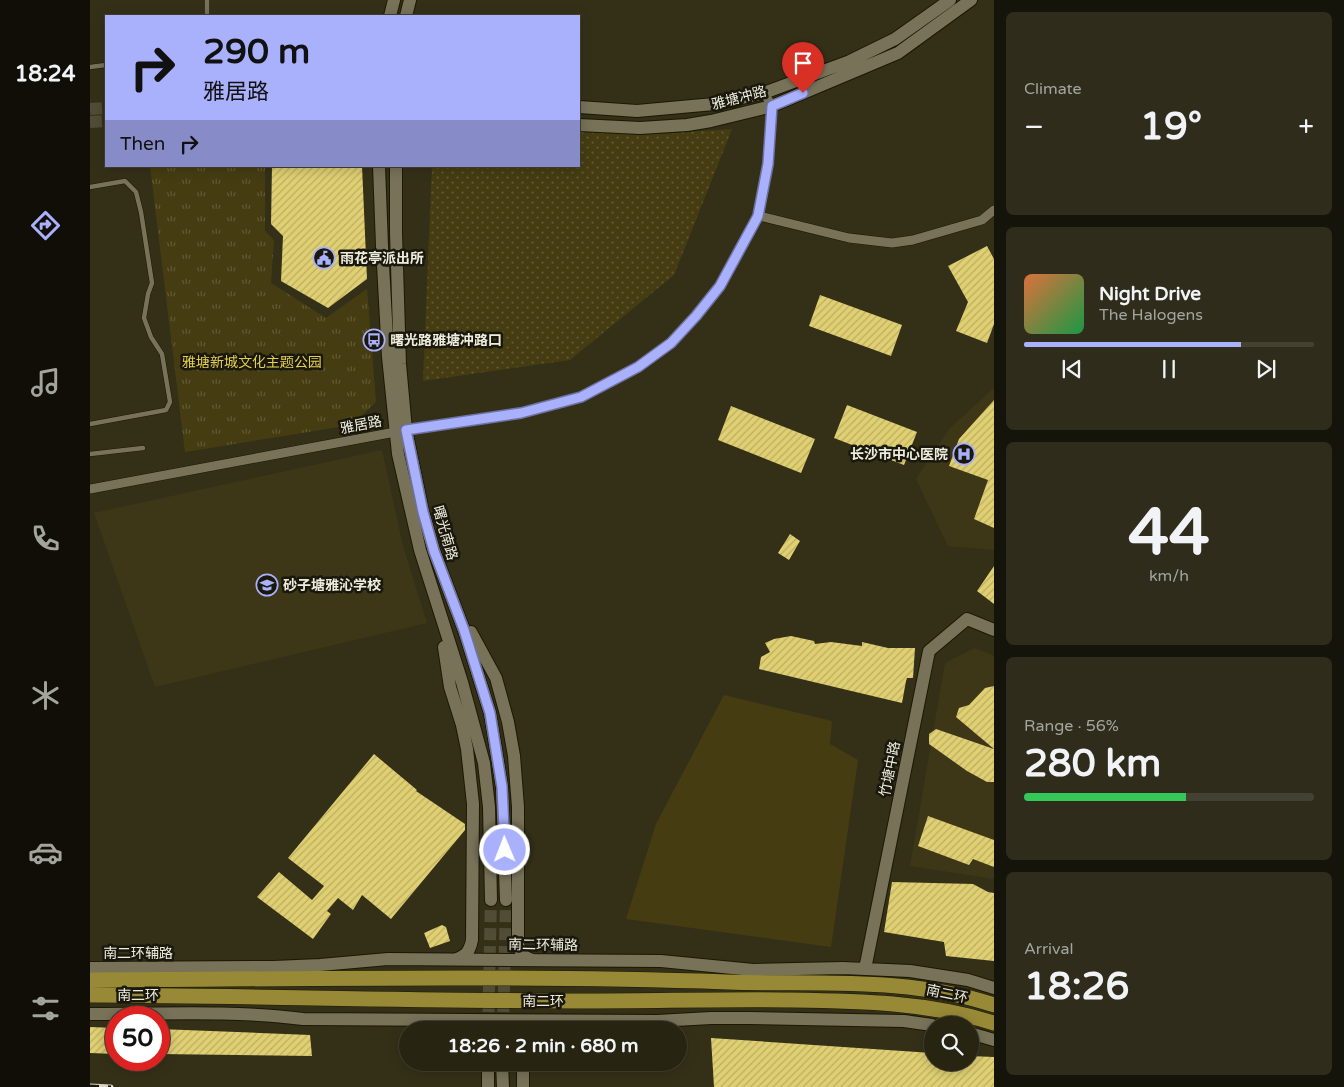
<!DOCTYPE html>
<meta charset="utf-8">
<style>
:root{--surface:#272412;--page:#2f2c1b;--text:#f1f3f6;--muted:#a4a49f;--line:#434132;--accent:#a9b0fc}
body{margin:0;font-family:"Varela Round","Noto Sans SC",sans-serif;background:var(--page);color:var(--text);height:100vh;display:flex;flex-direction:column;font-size:19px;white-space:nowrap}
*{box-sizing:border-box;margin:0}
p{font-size:16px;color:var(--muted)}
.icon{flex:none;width:28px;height:28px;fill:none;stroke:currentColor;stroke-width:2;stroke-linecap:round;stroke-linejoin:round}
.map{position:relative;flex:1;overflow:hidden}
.sheet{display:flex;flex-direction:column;gap:12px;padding:12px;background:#15140a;width:350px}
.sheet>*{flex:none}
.banner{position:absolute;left:15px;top:15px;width:475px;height:152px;border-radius:0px;box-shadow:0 2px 12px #0003,0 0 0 1px var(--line);background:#a9b0fc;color:#111;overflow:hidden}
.fabs{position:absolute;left:834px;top:1016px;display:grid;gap:10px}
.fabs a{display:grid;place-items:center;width:55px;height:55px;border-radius:50%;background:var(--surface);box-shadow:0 2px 12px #0003,0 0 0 1px var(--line);font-size:25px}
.speed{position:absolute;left:15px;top:1006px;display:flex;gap:10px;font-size:25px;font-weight:700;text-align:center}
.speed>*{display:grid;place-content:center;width:65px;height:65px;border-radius:50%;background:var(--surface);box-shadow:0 2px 12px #0003,0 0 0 1px var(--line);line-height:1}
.speed .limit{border:8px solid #d22;background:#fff;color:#111}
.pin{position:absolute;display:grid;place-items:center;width:42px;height:42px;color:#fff;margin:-51px -21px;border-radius:50% 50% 50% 0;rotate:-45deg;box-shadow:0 0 5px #0007}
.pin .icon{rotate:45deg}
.me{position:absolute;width:55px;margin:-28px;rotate:359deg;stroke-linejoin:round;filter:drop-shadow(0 0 4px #0008)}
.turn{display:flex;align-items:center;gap:18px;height:105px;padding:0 15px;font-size:22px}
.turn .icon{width:65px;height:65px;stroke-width:2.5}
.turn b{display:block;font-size:35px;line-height:42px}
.then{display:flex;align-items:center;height:48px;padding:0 15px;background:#0003;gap:10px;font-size:19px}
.big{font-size:38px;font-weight:700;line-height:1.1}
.sheet .card{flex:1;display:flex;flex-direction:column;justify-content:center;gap:8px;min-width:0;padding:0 18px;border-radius:8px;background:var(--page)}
.sheet .dial{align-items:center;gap:0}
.dial b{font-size:65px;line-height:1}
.song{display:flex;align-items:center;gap:15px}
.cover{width:60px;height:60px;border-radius:8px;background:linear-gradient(135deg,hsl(20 70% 55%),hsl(140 70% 35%))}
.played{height:5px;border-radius:2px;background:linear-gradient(90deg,var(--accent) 75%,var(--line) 75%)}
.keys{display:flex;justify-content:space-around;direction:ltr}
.heat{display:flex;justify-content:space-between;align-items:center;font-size:28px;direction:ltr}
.charge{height:8px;border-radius:4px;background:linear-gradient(90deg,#34c759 56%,var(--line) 0)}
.trip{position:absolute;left:309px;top:1021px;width:288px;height:50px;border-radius:25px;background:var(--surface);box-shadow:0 2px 12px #0003,0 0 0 1px var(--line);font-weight:700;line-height:50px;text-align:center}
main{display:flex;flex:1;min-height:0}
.tabs{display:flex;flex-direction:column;width:90px;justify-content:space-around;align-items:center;background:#100e07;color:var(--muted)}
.tabs .icon{width:35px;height:35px}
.tabs .active{color:var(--accent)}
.tabs b{font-size:22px;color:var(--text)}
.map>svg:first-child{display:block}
.built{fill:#3d3717}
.grass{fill:url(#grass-dots)}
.park{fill:url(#park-tufts)}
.garden{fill:#453d11}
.building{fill:url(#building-hatch)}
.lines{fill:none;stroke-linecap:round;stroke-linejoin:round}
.secondary-tunnel{stroke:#504c36;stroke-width:12;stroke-dasharray:12 6;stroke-linecap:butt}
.lane-casing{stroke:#1c1802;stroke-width:5.5}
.street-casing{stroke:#1c1802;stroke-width:10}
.secondary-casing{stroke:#1c1802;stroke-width:14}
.highway-casing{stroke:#1c1802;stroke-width:16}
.lane{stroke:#777258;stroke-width:4.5}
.street{stroke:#777258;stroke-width:9}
.secondary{stroke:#777258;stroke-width:12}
.highway{stroke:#978936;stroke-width:15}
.rail-casing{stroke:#d9d6c6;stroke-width:5}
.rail{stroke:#1a180d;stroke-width:3;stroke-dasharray:9;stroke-linecap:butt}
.route-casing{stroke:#6e72a4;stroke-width:12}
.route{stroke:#a9b0fc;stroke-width:9}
.labels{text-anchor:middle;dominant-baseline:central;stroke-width:5;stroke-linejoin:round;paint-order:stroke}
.street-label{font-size:14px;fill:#eeecdd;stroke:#1a180d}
.poi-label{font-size:14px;font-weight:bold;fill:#eeecdd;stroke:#1a180d;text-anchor:start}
.park-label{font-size:14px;fill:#e4cf50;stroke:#1a180d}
</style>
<main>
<nav class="tabs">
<b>18:24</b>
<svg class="icon active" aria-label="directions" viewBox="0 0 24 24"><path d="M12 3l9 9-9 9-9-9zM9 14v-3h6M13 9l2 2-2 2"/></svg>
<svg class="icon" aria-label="music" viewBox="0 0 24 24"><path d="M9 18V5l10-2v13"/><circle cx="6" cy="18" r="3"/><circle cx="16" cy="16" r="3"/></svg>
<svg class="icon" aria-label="phone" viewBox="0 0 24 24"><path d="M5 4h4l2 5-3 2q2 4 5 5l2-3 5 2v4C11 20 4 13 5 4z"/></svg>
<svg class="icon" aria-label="climate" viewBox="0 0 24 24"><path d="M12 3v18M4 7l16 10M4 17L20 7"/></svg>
<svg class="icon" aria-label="car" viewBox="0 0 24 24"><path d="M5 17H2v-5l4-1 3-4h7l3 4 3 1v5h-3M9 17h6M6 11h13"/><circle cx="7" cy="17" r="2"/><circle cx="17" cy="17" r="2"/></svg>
<svg class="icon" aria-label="filters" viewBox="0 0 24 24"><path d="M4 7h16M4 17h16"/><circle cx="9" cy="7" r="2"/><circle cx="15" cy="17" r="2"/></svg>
</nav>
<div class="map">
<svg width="904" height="1087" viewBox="0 0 904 1087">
<defs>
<pattern id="grass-dots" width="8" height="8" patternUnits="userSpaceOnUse" patternTransform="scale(1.25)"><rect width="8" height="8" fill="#453d11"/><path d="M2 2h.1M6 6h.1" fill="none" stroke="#605933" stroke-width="1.8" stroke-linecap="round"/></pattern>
<pattern id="park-tufts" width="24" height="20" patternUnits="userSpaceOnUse" patternTransform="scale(1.25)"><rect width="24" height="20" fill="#453d11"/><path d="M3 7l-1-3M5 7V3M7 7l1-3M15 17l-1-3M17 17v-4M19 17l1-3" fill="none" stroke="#605933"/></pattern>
<pattern id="building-hatch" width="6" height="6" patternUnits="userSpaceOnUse" patternTransform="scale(1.25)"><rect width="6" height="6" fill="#e0d072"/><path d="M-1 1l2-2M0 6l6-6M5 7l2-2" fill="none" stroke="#baae66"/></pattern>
</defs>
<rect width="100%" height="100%" fill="#343018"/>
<path class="built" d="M904,388V550L858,546L826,479L860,428Z
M292,450L313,546L337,623L65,687L4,513Z
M885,648L904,656V879L820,866L855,663Z"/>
<path class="grass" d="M642,129L584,275L480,360L333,381L342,166H489V132L570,134Z"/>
<path class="park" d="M60,166H175V231L184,240L181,283L236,318L277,289L286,402L261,425L95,452Z"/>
<path class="garden" d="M634,695L742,721L740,744L768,760L741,947L536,919L566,824Z"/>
<path class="building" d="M182,166H272L277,279L238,308L191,281L193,236L181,224Z
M897,246L904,259V324L897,343L866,331L878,302L858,266Z
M730,295L812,325L801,356L719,326Z
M904,400V528L884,519L898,480L859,466L869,439Z
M757,405L827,432L814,465L744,438Z
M641,406L725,439L711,473L628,440Z
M700,534L710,541L699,560L688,553Z
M904,566V604L887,591Z
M701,636L724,641L725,644L741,642L772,646V642L798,648H825L823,678H817L816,681L812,703L669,669L671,657L680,652L675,643L684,639Z
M904,686V749L866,717L869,708L879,705L895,688Z
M846,729L904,749V782H897L877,771L839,744V734Z
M284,754L327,790L326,791L375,824V830L301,919L272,895L263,910L248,898L237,911L241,914L223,939L167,897L189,872L222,900L234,886L198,858Z
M838,816L904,840V867L883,859L879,865L828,846Z
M802,882L883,884L898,892L904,893V961L856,956L854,942L794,932Z
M352,925L356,927L360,941L340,948L334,933Z
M0,1027L26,1028V1054L0,1053Z
M69,1029L220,1035L222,1056L69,1054Z
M621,1038L842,1053V1062H880V1056L904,1057V1087H624Z"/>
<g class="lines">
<path class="secondary-tunnel" d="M0,109L16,108
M0,122L16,121
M398,1030L401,900
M413,1030L416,900"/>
<g class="lane-casing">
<path id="lane" d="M117,0V16
M0,67L16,65
M0,187L35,181L46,192L51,212L62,283L58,294L54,318L61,337L72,354L80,402L76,410L0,424
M0,454L53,448"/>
</g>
<g class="street-casing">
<path id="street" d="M669,216L759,238L802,243L823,240L892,220L904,210
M0,489L316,430L431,413L491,397L548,367L581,343L606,317L630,286L669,216L675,185L681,128L682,106L674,93"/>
</g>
<g class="secondary-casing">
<path id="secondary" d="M300,16L304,0
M316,16L320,0
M489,107L547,111L624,104L674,93L760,61L805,39L860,0
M489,125L550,128L597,125L621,121L682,106L808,53L881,0
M289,166L292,246L298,357L308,454L330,550L372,682L394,763L399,807L401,900
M306,166V233L310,364L316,430L333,512L344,551L374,630L400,713L412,787L416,900
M381,632L406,678L418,722L424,756L428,807V943C430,953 433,957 443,960
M354,647L360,687L372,725L377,749L383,804L382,940C380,950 377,955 367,959
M0,968L184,967L230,965L298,959L571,961L663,970L753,968L820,971L878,980L904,988
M775,969L839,651L877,619L904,630
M0,1014C71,1014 142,1010 213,1019L567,1021L621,1018H658L814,1021L842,1025
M880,1033L904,1040
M412,1062L413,1087
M398,1087V1062
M433,1087V1062"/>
</g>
<g class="highway-casing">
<path id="highway" d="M0,980C213,979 425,975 637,982C726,985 818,976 904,1005
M0,995C167,996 334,1001 501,1001C568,1001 634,999 701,1000C770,1001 837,1002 904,1023"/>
</g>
<use href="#lane" class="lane"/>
<use href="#street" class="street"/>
<use href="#secondary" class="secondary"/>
<use href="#highway" class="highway"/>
<g class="rail-casing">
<path id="rail" d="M0,1086L21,1087"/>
</g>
<use href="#rail" class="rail"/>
</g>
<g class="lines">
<g class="route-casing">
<path id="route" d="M415,850L412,787L400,713L374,630L344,551L333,512L316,430L431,413L491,397L548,367L581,343L606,316L630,286L668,216L678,164L682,106L713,93"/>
</g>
<use href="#route" class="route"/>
</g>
<defs>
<g id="civic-ring" transform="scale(1.125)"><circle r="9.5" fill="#1a180d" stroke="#a9b0fc" stroke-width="1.5"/><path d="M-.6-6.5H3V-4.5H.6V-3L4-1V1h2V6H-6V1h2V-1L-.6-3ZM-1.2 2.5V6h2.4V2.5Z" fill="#a9b0fc"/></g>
<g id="bus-ring" transform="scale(1.125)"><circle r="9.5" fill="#1a180d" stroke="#a9b0fc" stroke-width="1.5"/><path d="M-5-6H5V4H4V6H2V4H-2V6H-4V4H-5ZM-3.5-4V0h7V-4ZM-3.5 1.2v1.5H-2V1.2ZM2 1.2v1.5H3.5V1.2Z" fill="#a9b0fc"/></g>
<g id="hospital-ring" transform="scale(1.125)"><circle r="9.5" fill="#1a180d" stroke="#a9b0fc" stroke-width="1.5"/><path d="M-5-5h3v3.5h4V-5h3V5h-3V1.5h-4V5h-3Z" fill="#a9b0fc"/></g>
<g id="school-ring" transform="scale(1.125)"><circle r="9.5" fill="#1a180d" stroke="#a9b0fc" stroke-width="1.5"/><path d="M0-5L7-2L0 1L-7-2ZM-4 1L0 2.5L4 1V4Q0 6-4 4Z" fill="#a9b0fc"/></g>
</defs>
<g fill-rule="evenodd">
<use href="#civic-ring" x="234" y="258"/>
<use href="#bus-ring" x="284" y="340"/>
<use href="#hospital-ring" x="874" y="454"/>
<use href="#school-ring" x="177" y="585"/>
</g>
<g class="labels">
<g class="street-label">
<text transform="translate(649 98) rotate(-15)">雅塘冲路</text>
<text transform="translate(271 425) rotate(-11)">雅居路</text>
<text transform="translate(355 533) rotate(74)">曙光南路</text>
<text transform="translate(800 769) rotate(-79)">竹塘中路</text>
<text transform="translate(453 945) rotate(1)">南二环辅路</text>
<text x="48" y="953">南二环辅路</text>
<text transform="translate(857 994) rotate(12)">南二环</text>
<text x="48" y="995">南二环</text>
<text x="453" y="1001">南二环</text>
</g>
<g class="poi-label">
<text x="250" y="258">雨花亭派出所</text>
<text x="300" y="340">曙光路雅塘冲路口</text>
<text x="858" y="454" text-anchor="end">长沙市中心医院</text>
<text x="193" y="585">砂子塘雅沁学校</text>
</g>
<g class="park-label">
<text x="162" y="362">雅塘新城文化主题公园</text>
</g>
</g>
</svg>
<div class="fabs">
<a><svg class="icon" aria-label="search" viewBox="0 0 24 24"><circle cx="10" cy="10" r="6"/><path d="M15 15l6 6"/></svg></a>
</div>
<div class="speed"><div class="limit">50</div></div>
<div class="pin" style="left:713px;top:93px;background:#d93025"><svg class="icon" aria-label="arrive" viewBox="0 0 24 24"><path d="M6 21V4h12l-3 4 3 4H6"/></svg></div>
<svg class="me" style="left:415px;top:850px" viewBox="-20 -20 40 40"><circle r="17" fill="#a9b0fc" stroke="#fff" stroke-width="3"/><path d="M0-11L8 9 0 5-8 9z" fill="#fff"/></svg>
<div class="trip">18:26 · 2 min · 680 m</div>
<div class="banner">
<div class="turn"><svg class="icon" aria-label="right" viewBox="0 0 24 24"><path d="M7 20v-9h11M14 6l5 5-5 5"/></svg><div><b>290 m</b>雅居路</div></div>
<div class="then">Then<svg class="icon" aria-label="right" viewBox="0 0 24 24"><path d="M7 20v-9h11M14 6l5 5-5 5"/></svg></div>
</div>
</div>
<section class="sheet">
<div class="card"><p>Climate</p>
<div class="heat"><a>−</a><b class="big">19°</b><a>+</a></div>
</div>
<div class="card">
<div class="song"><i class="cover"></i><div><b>Night Drive</b><p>The Halogens</p></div></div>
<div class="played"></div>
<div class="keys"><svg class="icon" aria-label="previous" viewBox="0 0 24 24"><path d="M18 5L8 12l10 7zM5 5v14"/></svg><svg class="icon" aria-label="pause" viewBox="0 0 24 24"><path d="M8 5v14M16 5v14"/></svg><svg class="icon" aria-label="next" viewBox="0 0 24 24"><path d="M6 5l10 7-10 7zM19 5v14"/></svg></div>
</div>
<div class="card dial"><b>44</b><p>km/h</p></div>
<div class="card"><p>Range · 56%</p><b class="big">280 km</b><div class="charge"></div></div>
<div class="card"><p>Arrival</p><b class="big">18:26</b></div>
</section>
</main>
